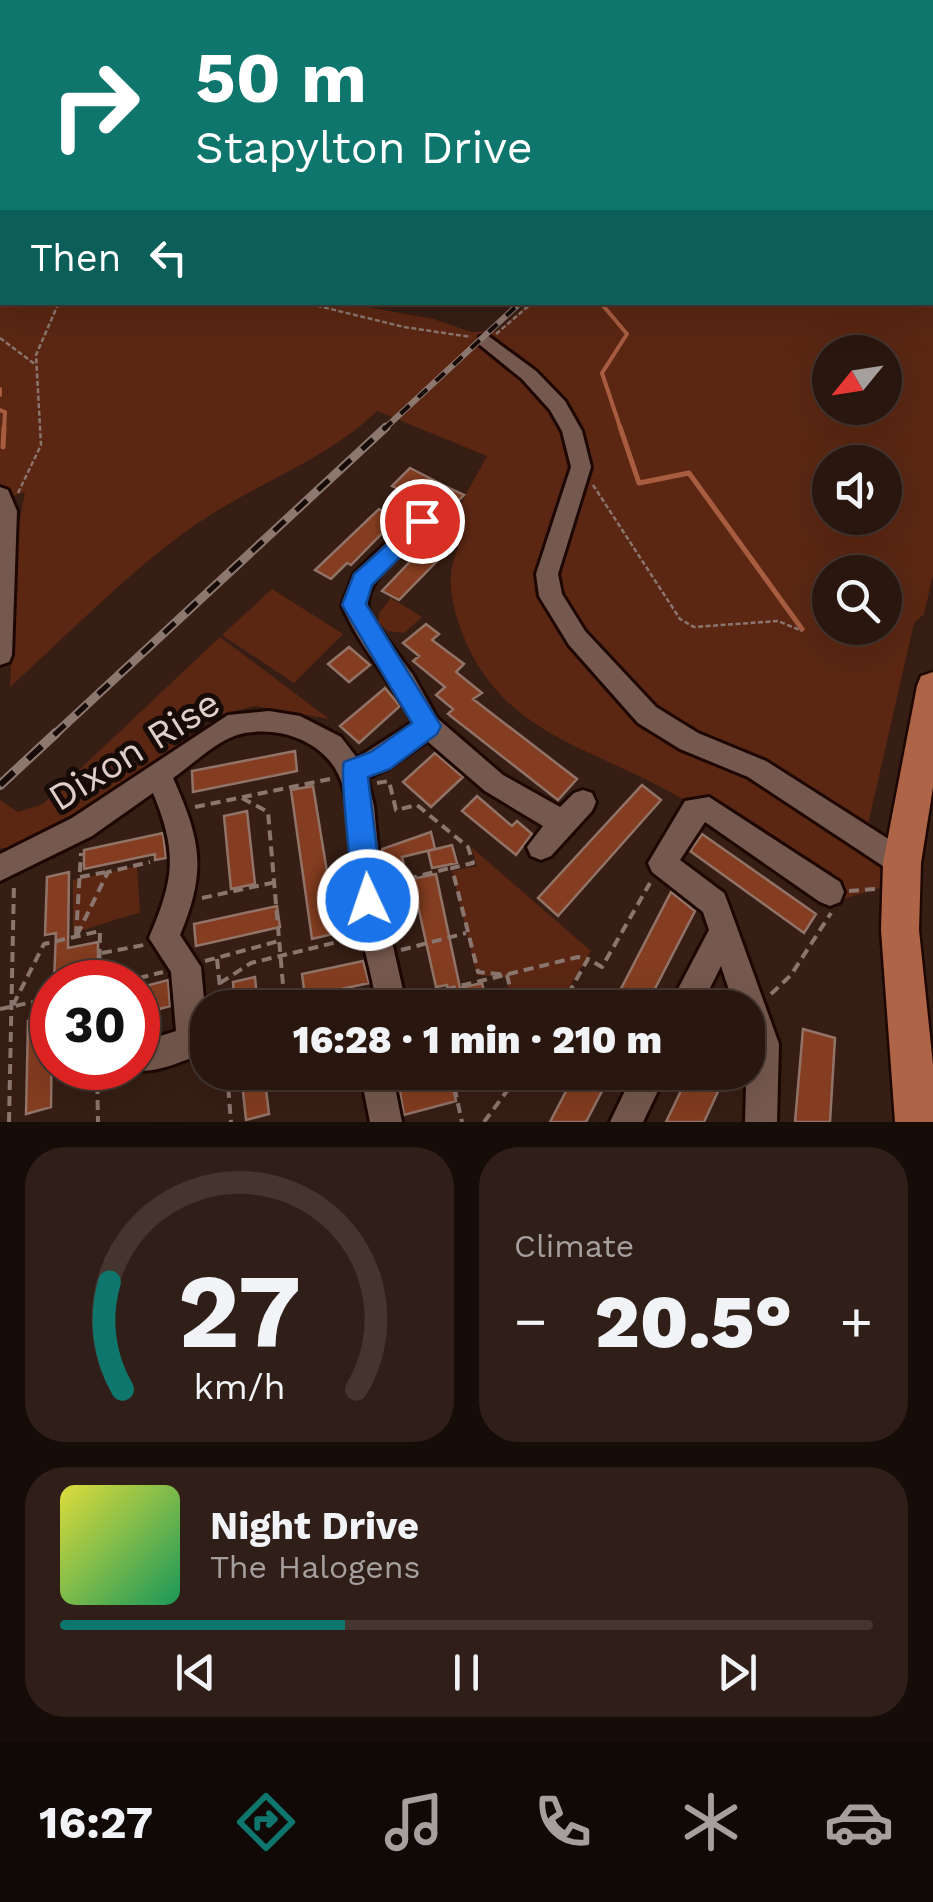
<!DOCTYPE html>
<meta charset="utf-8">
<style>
:root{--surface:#28160f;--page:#301f18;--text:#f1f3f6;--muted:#a59f9e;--line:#44352f;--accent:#0f766e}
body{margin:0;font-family:"Work Sans",sans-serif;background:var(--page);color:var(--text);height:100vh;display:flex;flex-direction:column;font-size:38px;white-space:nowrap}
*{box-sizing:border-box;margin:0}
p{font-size:32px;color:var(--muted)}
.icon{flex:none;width:55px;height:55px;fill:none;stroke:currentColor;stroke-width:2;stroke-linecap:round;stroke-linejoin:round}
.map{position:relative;height:1122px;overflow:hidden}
.sheet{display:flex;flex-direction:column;gap:25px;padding:25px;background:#160c08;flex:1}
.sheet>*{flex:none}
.banner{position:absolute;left:0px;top:0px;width:935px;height:305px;box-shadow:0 10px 40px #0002,0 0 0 2px var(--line);background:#0f766e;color:#fff;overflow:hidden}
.needle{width:65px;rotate:240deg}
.fabs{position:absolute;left:812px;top:335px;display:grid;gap:20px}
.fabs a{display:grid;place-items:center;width:90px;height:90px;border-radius:50%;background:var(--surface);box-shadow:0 10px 40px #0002,0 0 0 2px var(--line);font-size:50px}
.speed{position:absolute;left:30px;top:960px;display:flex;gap:20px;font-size:50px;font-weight:700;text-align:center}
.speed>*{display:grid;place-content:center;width:130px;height:130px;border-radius:50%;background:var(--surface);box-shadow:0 10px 40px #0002,0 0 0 2px var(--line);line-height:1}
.speed .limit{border:15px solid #d22;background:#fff;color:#111}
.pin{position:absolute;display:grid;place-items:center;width:85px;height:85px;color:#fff;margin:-42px;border:5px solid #fff;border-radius:50%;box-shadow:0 2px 10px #0007}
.me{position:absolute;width:110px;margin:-55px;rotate:357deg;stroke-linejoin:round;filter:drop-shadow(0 0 8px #0008)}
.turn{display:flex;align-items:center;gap:35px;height:210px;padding:0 30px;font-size:45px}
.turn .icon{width:130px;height:130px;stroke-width:2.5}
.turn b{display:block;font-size:70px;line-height:85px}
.then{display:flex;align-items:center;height:95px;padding:0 30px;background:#0003;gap:20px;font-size:38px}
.big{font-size:75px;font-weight:800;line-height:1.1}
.sheet .tile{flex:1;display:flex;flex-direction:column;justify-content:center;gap:15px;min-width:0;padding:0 35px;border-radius:40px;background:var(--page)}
.sheet .dial{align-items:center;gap:0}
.dial svg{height:260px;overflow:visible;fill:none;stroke:var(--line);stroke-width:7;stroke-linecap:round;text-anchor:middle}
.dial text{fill:var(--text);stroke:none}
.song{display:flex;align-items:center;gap:30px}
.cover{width:120px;height:120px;border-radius:15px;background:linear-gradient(135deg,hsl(60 70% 55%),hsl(150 70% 35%))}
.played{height:10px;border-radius:5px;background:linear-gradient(90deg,var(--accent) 35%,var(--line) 35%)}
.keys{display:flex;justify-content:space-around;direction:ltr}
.heat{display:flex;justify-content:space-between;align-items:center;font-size:55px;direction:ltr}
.sheet .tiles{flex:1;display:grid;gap:25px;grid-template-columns:1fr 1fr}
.tile:last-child{grid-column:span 2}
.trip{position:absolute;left:190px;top:990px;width:575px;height:100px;border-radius:40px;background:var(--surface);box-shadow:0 10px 40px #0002,0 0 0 2px var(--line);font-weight:800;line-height:100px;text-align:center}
.tab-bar{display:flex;height:160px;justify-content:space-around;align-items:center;background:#100906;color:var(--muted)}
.tab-bar .icon{width:70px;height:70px}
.tab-bar .active{color:var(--accent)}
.tab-bar b{font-size:45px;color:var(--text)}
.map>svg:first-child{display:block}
.green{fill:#5b2713;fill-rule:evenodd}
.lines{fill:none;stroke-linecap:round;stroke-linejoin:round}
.stream-far2{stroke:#a85d41;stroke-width:2.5}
.stream-far1{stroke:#a85d41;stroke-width:4}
.stream{stroke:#a85d41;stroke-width:5}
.building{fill:#843d20;stroke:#927368;stroke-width:2.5}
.minor-casing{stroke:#1d0702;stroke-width:6}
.major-casing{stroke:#1d0702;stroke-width:5}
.path-far1{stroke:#8a766e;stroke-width:2.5;stroke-dasharray:5 2.5;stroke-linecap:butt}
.path{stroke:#8a766e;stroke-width:4;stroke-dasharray:10 6;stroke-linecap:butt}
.minor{fill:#76594e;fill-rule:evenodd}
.major{fill:#ae6447;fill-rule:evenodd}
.rail-far2-casing{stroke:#8d7870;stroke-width:6}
.rail-far1-casing{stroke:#8d7870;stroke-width:9}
.rail-casing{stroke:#8d7870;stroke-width:10}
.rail-far2{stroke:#160b07;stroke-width:4;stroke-dasharray:12;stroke-linecap:butt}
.rail-far1{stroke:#160b07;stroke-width:5;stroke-dasharray:15;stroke-linecap:butt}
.rail{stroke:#160b07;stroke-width:6;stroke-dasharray:19;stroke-linecap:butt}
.route{fill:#1a73e8;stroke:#114b97;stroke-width:2.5}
.labels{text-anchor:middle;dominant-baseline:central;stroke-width:10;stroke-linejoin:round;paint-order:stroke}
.near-street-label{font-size:38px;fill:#e0cfc9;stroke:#160b07}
</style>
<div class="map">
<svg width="933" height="1122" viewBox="0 0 933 1122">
<rect width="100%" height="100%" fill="#361e14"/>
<path class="green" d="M0,0H367L2,2V302L345,303L434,319L471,332L497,331L529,303L932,302L933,119V575L924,614L914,623L863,846L882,855L883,887L833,902C785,870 738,835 689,803C598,746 497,740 458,621C450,596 447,572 458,548L447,529L487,456L377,411C325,461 254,484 195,525C129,571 71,632 10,687L18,528L25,492L2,500L0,495ZM830,352H885V408H830ZM830,462H885V518H830ZM830,572H885V628H830Z
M272,589L343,634L294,683L222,635Z
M391,598L422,617L404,633L388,631L379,623V613Z
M220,637L329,719L255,706L210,717L169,753L25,847L0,848V800L18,812L43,804Z
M471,847L591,951L557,1007H515L505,977L477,975L452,871L477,866Z
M137,866L140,913C115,918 97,927 73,933V880Z"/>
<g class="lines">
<path class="stream-far2" d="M0,56V71"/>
<path class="stream-far1" d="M600,302L627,334L602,373L621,430
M0,389V395
M0,410L5,412L4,430"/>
<path class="stream" d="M620,427L639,483L689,473L802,629
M3,447L4,427"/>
</g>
<path class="building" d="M410,468L451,489L464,495L446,514L392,486Z
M379,509L396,519L351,565L347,563L331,579L315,570Z
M422,549L439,559L399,600L382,591Z
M426,624L439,634L432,640L464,664L456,672L482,693L473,699L577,779L558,800L448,714L453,709L436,695L445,687L413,661L419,656L403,643Z
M349,647L370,665L349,682L328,664Z
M385,688L400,706L359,743L340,726Z
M295,751L297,771L193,792L192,771Z
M435,753L463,777L431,807L403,782Z
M642,785L661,800L558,916L538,898Z
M313,786L337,933L312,939L291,790Z
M477,796L512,826L517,821L532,834L516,855L462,811Z
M247,811L255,884L231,889L224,816Z
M431,832L435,849L402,857L405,870L384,875L382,849Z
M163,833L166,858L155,860V854L84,869V850Z
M702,834L816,914L804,933L690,851Z
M452,845L457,863L432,868L428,851Z
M69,872L68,948L98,942V978L54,982L56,933L45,935L47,877Z
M436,874L460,988L482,983L488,1008H451L447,985L436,987L412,879Z
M671,892L695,911L645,1008H611Z
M277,906L280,927L196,946L194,924Z
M363,961L369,983L305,997L302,974Z
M255,977L258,1008H235L233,982Z
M168,980L170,1006L138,1015V988Z
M52,1015L51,1107L26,1114L28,1021Z
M803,1029L835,1038L830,1122H795Z
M241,1072H264L269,1114L246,1120Z
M431,1072H474L475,1077L452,1083L456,1101L404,1115L398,1081Z
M576,1072H612L586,1122H550Z
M690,1072H727L704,1122H666Z"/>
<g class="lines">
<g class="minor-casing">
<path id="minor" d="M487,335L536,371L565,401L582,431L591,467L558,574L562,594L585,631L656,707L698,733L766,761L912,854L916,863L912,872L902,876L892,872L748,777L680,749L638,723L569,645L539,596L536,574L571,467L562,431L550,410L522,379L480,345V337Z
M0,487L8,490L17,511L12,655L9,662L0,665Z
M399,500L430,515L452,533L441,541L423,533C403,553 357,584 370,616L413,675L437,718L503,775L560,807L574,793L583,790L592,793L596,802L592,811L551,856L541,860L531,856L527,847L543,826L485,791L427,741L389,768L367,778L374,806L383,902L407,1008H377C372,972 360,938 355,902C349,864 353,824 343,787C332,743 279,723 237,735C215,742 192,765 173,778C201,841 207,870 180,935L201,967L208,1042L203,1053C183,1061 150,1077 130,1068H138V1043L176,1031L171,972L149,938C174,879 178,853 153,793L92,836L0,881V854L72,818L228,715L269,711L300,716L341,737L357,758L413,722C392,682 359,647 342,605L354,574L407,523L388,508Z
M709,797L840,882L844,892L840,902L830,906L820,902L705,822L680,860L724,893L728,903L779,1044L777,1122H745L748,1008H735L721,966L700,1008H668L709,930L703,912L652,872L648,863L685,801Z
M360,1072H392L402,1122H370Z
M634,1072H667L643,1122H610Z"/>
</g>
<g class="major-casing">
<path id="major" d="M933,672V787L921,863L919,930L933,1065V1122H895L881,930L883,863L917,686L921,676Z"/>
</g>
<path class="path-far1" d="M302,302L404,327L471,337
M496,334L533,302
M0,338L36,365
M593,485L680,619L694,627L778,621L802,631
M18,493L41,445L36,355L59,302"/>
<path class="path" d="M377,783L389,781L396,810L417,805L468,847L473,863L452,868L478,972L507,975L515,1008
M242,798L268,812L285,1008
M195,807L330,779
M80,877L107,872
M849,891L876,889
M389,895L405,891L403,880L450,868
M202,898L276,882
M77,935L108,872L150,862
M76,936L81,853
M401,950L466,933
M102,953L144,945
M217,959L222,1008
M205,961L279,941
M123,982L163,972
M220,983L251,963L354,938
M428,994L431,1008
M771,994L791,975L831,913
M415,997L578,957L588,959
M13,1005L44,944L100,931L99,982
M560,1008L588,959L602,967L650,883
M0,1009L52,998
M97,1068L98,1122
M227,1072L231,1122
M451,1072L462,1122
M9,1122L14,883
M484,1122L521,1072"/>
<use href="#minor" class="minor"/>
<use href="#major" class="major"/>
<g class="rail-far2-casing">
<path id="rail-far2" d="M383,430L521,302"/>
</g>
<g class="rail-far1-casing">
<path id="rail-far1" d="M54,735L386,427"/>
</g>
<g class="rail-casing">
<path id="rail" d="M0,785L56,733"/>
</g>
<use href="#rail-far2" class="rail-far2"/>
<use href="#rail-far1" class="rail-far1"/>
<use href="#rail" class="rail"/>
</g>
<path class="route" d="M422,513L433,521L430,527L372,585L366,604L441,726L437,734L390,769L368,777L383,900L378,909L368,914L358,909L354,900C352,878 339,774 344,762L371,752L412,723L342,605L354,574Z"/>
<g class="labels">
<g class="near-street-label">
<text transform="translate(134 750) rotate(-32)">Dixon Rise</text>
</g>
</g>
</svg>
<div class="fabs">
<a><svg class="needle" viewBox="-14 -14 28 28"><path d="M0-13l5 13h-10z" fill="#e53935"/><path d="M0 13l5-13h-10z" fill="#a59f9e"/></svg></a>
<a><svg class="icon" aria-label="sound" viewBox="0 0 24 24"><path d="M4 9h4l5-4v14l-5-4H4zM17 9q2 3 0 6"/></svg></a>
<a><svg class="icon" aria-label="search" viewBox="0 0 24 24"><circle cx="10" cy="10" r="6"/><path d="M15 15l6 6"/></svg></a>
</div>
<div class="speed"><div class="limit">30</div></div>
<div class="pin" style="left:422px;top:521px;background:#d93025"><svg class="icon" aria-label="arrive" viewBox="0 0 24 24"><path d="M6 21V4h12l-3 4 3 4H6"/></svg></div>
<svg class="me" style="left:368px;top:900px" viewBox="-20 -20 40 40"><circle r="17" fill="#1a73e8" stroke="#fff" stroke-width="3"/><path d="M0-11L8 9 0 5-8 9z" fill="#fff"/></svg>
<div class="trip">16:28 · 1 min · 210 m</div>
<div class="banner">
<div class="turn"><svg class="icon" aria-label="right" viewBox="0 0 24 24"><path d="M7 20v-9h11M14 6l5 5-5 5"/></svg><div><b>50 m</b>Stapylton Drive</div></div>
<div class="then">Then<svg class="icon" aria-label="left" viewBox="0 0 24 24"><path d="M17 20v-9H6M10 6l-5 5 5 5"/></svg></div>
</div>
</div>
<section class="sheet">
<div class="tiles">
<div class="tile dial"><svg viewBox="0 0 100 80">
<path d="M14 69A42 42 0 1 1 86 69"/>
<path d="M14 69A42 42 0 0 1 10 36" stroke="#0f766e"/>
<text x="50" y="56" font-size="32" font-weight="700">27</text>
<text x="50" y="72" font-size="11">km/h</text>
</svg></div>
<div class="tile"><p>Climate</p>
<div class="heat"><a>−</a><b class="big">20.5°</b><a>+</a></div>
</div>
<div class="tile">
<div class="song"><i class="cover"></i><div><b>Night Drive</b><p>The Halogens</p></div></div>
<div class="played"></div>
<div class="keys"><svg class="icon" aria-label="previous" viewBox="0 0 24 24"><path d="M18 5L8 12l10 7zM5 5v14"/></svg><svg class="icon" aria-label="pause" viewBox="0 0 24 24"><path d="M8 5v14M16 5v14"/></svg><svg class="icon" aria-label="next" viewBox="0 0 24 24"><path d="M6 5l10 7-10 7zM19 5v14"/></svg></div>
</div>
</div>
</section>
<nav class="tab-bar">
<b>16:27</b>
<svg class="icon active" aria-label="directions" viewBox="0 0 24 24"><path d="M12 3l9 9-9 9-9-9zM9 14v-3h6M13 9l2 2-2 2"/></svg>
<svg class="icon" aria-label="music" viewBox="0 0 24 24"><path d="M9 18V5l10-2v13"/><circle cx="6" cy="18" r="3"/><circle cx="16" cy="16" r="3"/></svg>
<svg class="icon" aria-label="phone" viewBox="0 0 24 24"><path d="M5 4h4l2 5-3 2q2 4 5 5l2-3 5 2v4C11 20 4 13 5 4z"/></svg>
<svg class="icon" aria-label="climate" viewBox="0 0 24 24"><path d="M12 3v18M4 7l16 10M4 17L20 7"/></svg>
<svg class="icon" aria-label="car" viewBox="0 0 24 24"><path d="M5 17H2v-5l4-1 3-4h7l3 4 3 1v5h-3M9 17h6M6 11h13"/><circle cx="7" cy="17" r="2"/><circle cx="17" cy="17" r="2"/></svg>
</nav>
